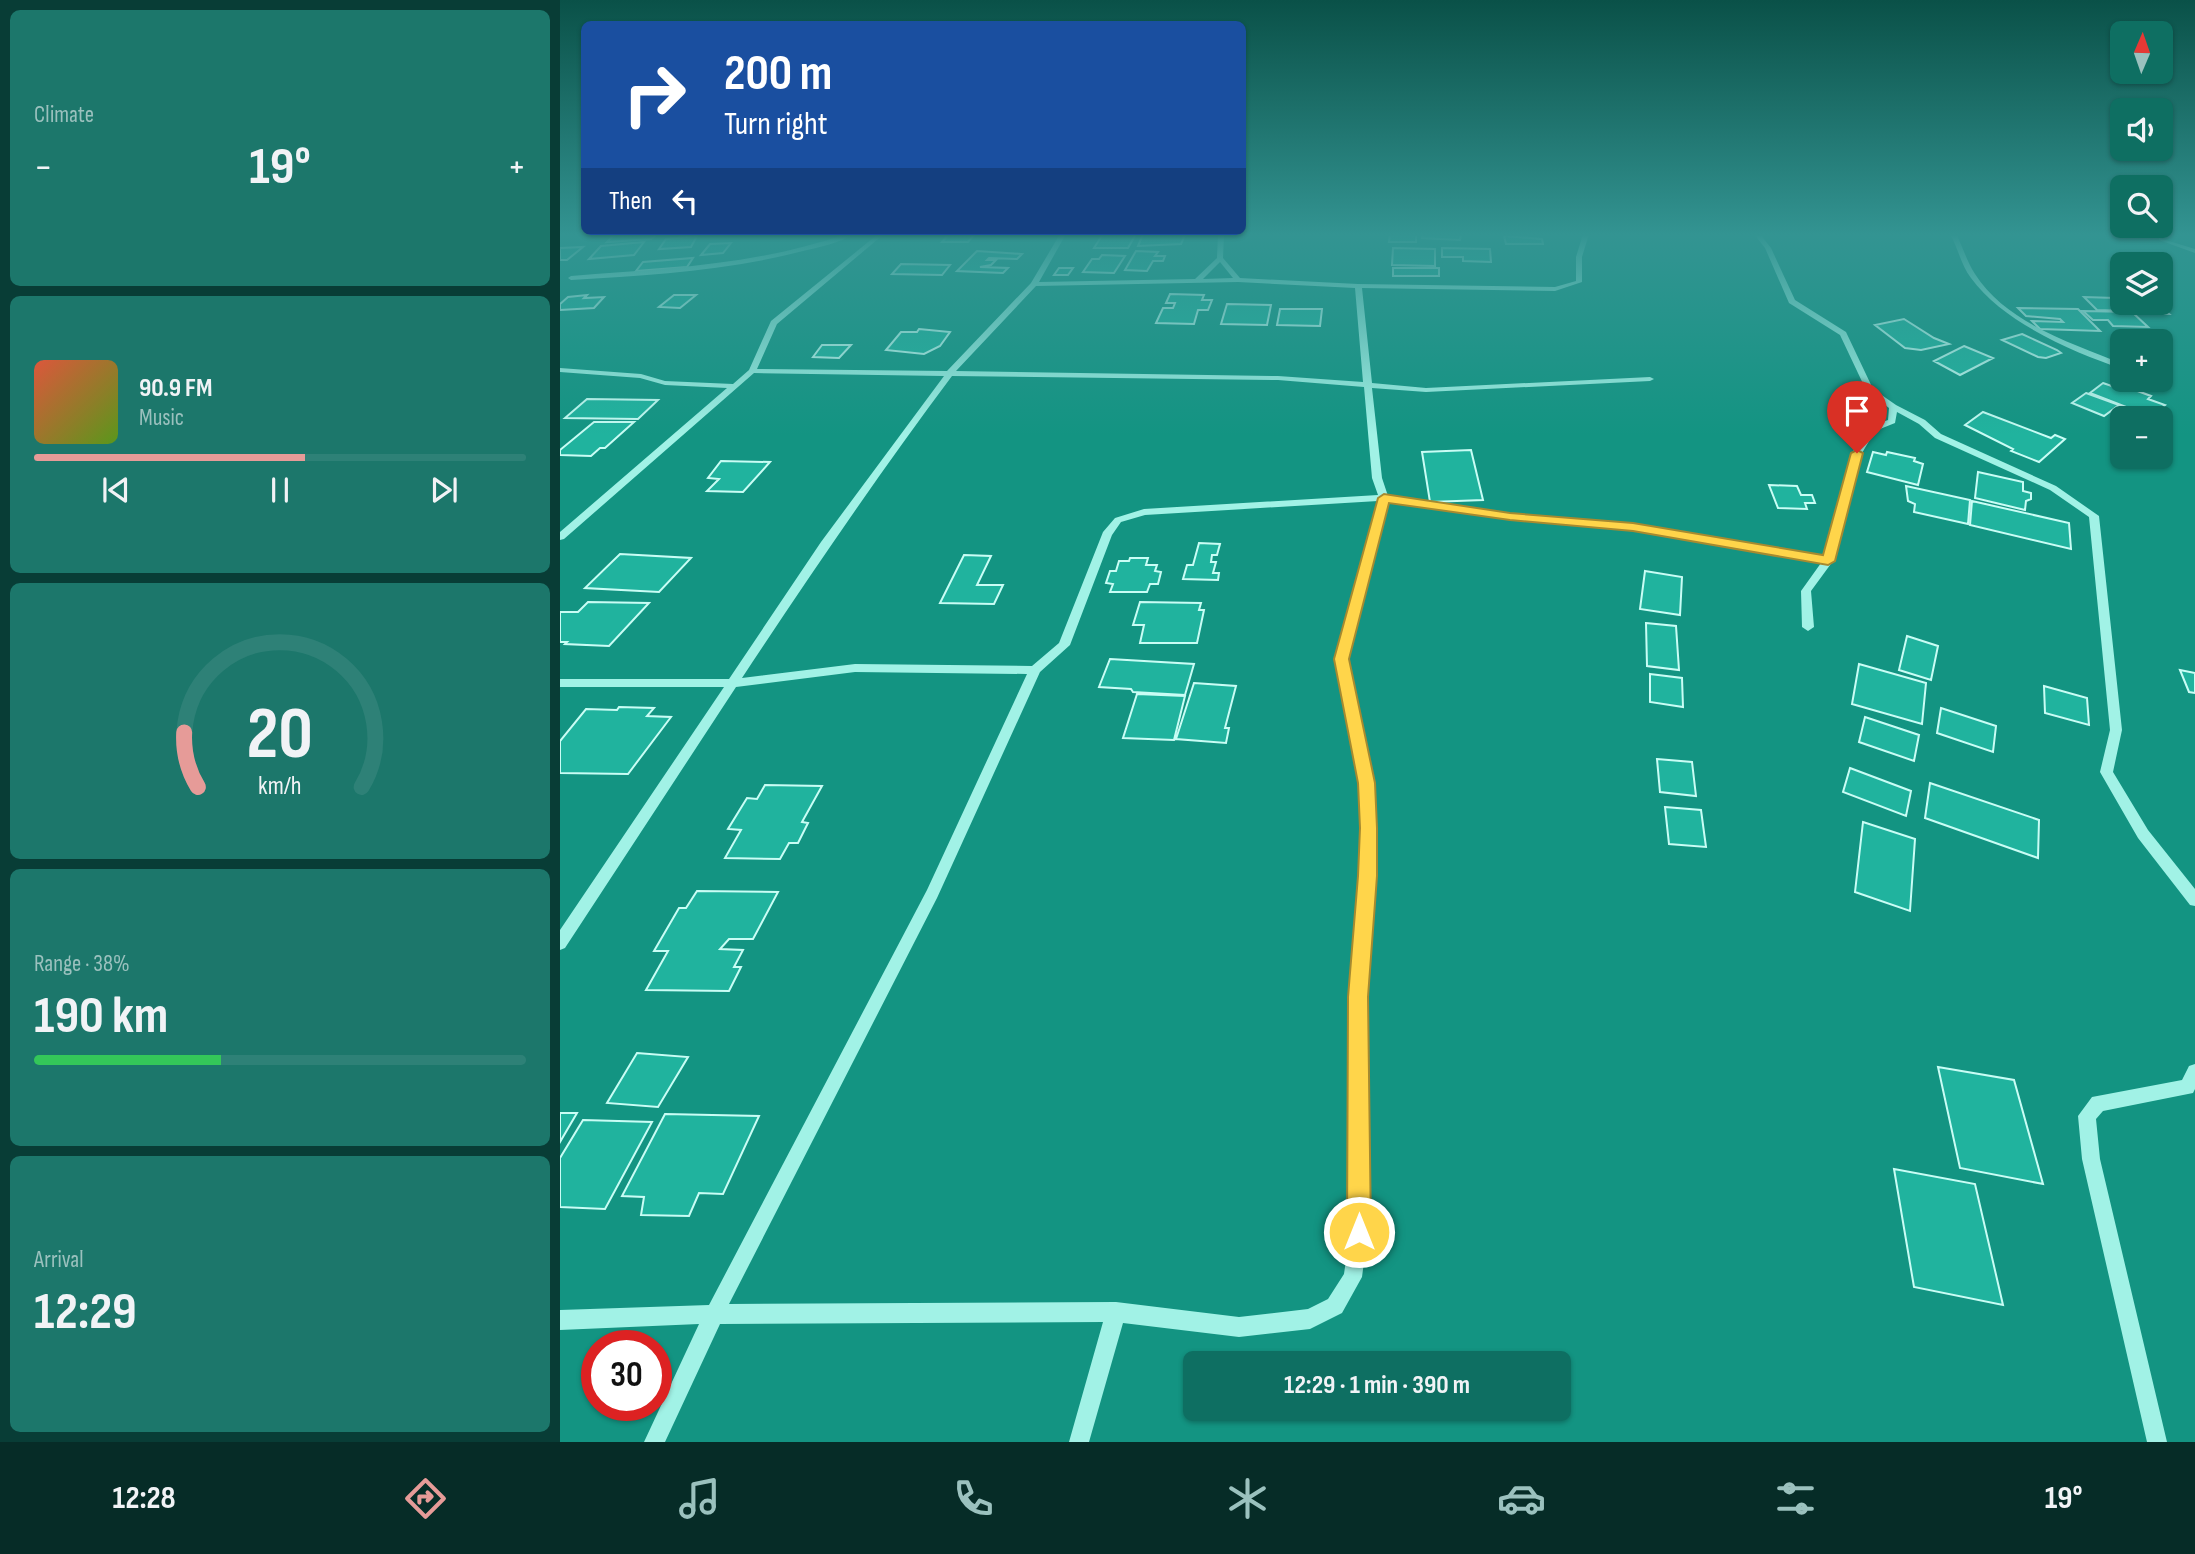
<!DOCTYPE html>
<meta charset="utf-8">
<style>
:root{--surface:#0e6f62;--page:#1c776b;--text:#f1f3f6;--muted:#9bc1be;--line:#2e8177;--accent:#e69b98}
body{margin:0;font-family:"Sofia Sans Condensed",sans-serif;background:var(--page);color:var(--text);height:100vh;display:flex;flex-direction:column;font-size:26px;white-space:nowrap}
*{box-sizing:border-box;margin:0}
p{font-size:23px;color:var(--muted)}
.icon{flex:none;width:38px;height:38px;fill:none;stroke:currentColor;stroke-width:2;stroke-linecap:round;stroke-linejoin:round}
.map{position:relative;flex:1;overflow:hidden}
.drawer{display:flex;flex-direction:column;gap:10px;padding:10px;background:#083d36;width:560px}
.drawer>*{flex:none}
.hud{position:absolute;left:21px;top:21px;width:665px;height:214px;border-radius:10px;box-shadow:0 2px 5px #0004;background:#1a4fa0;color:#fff;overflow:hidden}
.needle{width:46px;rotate:2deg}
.controls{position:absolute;left:1550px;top:21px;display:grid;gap:14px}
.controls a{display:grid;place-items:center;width:63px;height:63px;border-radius:10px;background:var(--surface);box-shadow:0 2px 5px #0004;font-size:35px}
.speed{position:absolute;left:21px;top:1330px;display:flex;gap:14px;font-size:35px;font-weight:700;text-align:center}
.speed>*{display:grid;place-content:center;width:91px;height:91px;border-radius:50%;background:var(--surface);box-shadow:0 2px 5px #0004;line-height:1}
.speed .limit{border:10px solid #d22;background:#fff;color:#111}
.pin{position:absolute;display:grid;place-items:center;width:60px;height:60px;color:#fff;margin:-72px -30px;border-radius:50% 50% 50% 0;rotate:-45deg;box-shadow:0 0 7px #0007}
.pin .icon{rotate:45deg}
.me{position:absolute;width:77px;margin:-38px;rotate:0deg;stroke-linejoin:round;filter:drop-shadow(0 0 5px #0008)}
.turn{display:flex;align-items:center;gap:24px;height:147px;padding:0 28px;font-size:32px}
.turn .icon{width:91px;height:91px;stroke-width:2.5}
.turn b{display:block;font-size:49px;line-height:60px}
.then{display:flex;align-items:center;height:66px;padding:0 28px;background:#0003;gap:14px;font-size:26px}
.big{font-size:52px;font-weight:700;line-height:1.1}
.drawer .tile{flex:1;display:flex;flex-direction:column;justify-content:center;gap:10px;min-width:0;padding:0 24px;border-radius:10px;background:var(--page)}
.drawer .dial{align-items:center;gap:0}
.dial svg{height:182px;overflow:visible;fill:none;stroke:var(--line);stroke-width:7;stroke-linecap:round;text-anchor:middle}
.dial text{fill:var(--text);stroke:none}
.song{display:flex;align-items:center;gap:21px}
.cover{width:84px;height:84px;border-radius:10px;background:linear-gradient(135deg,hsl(10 70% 55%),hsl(90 70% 35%))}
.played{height:7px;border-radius:4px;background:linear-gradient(90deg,var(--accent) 55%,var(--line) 55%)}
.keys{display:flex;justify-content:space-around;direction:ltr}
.heat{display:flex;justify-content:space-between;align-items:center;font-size:38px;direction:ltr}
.charge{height:10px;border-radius:5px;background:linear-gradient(90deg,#34c759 38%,var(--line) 0)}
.trip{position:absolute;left:623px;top:1351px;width:388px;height:70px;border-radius:10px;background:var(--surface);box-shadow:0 2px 5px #0004;font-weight:700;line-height:70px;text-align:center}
.tabs{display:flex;height:112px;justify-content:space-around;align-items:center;background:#062c27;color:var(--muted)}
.tabs .icon{width:49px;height:49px}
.tabs .selected{color:var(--accent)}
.tabs b{font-size:32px;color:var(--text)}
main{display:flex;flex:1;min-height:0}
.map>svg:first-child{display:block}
.building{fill:#20b39e;stroke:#c9fdf5;stroke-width:2}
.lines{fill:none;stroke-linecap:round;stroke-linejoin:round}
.minor{fill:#a1f2e6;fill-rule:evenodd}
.route{fill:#ffd54a;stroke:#a68a30;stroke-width:2}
</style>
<main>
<section class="drawer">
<div class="tile"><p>Climate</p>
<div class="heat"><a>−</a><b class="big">19°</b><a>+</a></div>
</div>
<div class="tile">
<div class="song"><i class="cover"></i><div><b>90.9 FM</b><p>Music</p></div></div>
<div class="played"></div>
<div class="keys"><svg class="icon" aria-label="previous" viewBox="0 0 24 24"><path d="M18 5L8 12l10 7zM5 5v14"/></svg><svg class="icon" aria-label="pause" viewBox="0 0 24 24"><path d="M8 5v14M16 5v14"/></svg><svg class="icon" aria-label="next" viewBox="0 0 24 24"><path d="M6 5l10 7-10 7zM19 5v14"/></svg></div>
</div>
<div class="tile dial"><svg viewBox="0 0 100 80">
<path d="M14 69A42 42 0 1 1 86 69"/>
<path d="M14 69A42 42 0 0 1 8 45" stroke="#e69b98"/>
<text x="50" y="56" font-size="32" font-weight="700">20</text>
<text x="50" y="72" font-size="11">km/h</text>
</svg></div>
<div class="tile"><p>Range · 38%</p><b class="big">190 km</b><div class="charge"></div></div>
<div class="tile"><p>Arrival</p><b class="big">12:29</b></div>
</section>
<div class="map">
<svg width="1635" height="1442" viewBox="0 0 1635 1442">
<rect width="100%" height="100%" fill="#139482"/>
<path class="building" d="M55,234H97L91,239L47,242Z
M389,234H415L408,242H382Z
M543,234H576L568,248H534Z
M583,234L625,235L621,244L578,246Z
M830,234H856V242H829Z
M863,234H901L900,240L862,238Z
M137,236L131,247L99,249L106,239Z
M944,236L982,239L983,244H946Z
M84,242L74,255L29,259L41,246Z
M171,243L163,253L141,255L150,244Z
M23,247L7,260H0V248Z
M833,248L875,249V266L832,265Z
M882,248L930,249L931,262L903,261V257H882Z
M417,251L462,254L457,259L429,258L427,260H436L431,265L420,267L448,268L443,273L397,271Z
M576,251L598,252L595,256H605L603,261H593L587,271L565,270Z
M542,255L565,256L554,273L523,272L532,259H539Z
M133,258L127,267L76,271L83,262Z
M341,264L390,265L382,275L332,274Z
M499,268H513L508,275H494Z
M833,268H879V276H833Z
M610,294L644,295L642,300H652L648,310H638L634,324L596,323L603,308H613L615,303H606Z
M27,295L24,298L44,297L34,308L0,310V304L8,297Z
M114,295H136L120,308L99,307Z
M1524,297L1555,298L1569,311L1537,310Z
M1564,303H1596L1609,314L1575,313Z
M667,304L711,305L707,325L661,324Z
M1458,308L1518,309L1540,331L1480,329L1472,321L1503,322L1500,319L1466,316Z
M720,309H762L760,326L717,325Z
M1523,311L1572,312L1588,327L1553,326L1548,320H1533Z
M1344,319L1374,338L1389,344L1361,350L1345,348L1315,325Z
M359,329L390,332L380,346L364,354L326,350L341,332H357Z
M1462,334L1497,350L1501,353L1486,358L1478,357L1442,340Z
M262,345H291L279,358L253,357Z
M1404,346L1433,358L1400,375L1374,361Z
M1543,383L1560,389L1564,386L1591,396L1588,399L1605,405L1596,412L1588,409L1579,412L1530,393Z
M1526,393L1559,405L1544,416L1512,403Z
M27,399L98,400L78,419L5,418Z
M1423,412L1491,438L1495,435L1505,439L1479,462L1451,451L1453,449L1405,425Z
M34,422H74L45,448H40L31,456L0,455V450Z
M911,450L923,500L870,502L862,452Z
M1313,452L1326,455L1327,452L1355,458L1354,461L1363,464L1358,485L1307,472Z
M161,461L210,462L183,492L147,491L159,479L148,478Z
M1418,472L1463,482V491L1471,493V499L1466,501L1465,510L1415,498Z
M1209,485L1237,486L1241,495H1252L1255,503H1245L1247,509L1218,508Z
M1346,486L1410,500L1408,524L1354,512L1355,504L1348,501Z
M1412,501L1509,523L1511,549L1410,525Z
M639,543L660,544L657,555H652L651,562H656L653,573H659L658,580L623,579L627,565H633Z
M60,554L131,558L99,592L25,588Z
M404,555L431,556L417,585H443L434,604L380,603Z
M570,558H588L586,565H597L595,571L601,572L598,584H590L587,592H550L553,584L546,583L550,571H556L559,561H569Z
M1085,571L1122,577L1120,615L1080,609Z
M28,602L89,603L49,646L5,644L7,642H0V612H18Z
M580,602L641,603L639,610H644L637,643H580L584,625H573Z
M1086,623L1116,626L1119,670L1087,666Z
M1347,636L1378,646L1371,680L1339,670Z
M550,659L634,664L625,695L573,692L571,689L539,687Z
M1299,664L1366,683L1362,724L1292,704Z
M1620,670L1635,673V693L1629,692Z
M1090,674L1122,678L1123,707L1090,702Z
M634,683L676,686L665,728H669L666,743L616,739Z
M1484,686L1527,698L1529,725L1485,713Z
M577,694L625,696L614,740L563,738Z
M59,707L94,708L87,716L111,717L68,774L0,773V741L26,709L57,710Z
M1381,708L1436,726L1433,752L1377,733Z
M1305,717L1359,735L1354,761L1299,742Z
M1097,759L1132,762L1136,796L1100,792Z
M1290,768L1351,791L1346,816L1283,792Z
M1370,783L1479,820L1478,858L1365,818Z
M205,785L262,786L242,822L248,823L238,843H229L220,859L165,858L181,830L168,829L187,798L197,799Z
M1105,807L1141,810L1146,847L1109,844Z
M1303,822L1355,839L1350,911L1295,892Z
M137,891L218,892L193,939H169L160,949L183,950L174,967H181L169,991L86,990L108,951H94L119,908H126Z
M77,1053L128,1057L98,1107L47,1103Z
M1378,1067L1454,1080L1483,1184L1400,1168Z
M0,1113H17L0,1142Z
M105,1114L199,1116L163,1194L139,1193L129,1216L81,1215L84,1197L62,1196Z
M23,1120L92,1122L45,1209L0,1207V1158Z
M1334,1169L1415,1184L1443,1305L1354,1287Z"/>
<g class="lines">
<path class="minor" d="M286,234H294C279,243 260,247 243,251C167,271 89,275 11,280L8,278L11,276C104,269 197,265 286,234Z
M318,234H324L217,324L197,369L387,371L471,283L500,234H506L479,282L635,279L657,258L658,234H664L663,258L680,278L798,284L995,287L1016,281V257L1023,234H1029L1022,257V282L995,291L802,288L812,383L866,388L1090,377L1094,379L1090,381L866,392L812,388L822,478L828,496L950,513L1073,524L1264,557L1292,453L1309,427L1328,420L1329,408L1306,390L1280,335L1229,303L1205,248L1194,234H1200L1211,248L1235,300L1286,332L1313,389L1336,405L1365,420L1381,434L1496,486L1539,516L1562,730L1553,772L1588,830L1635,889V906L1630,905L1578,838L1540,772L1550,730L1529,517L1490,490L1375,438L1359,424L1337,412L1335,423L1315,431L1302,453L1273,561L1251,591L1254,627L1248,631L1242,627L1241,591L1261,563L1073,530L950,519L828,501L788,659L813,783L815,828V876L806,997L808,1232L802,1277L782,1313L750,1329L679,1337L563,1323L529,1442H509L543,1322L160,1324L105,1442H84L139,1324L0,1330V1310L149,1305L367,890L467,674L295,672L176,687L5,948L0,950V930L164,687H0V679H169L261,542L384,376L194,373L4,539L0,540V532L167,388L105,385L80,378L0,372V368L81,374L105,381L173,384L189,370L211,321ZM660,262L673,278L643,279ZM678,282L795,288L803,382L718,376L396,371L476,286ZM392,376L718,380L804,387L812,478L818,495L584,509L555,518L543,532L499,643L472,666L295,664L182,678C250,575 318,475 392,376ZM818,501L776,659L801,783V876L790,997V1232L784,1274L768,1299L748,1309L679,1317L556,1302L169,1304L377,898L480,672L510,645L552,535L561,522L585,515Z
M1390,234H1396C1403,247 1407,262 1415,274C1446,323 1512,343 1563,364V369C1512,352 1443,322 1411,278C1401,265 1398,248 1390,234Z
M1599,238L1635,249V253L1599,240Z
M1588,380H1599L1606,384L1602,386Z
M1635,1064V1089L1633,1093L1543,1111L1536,1119L1540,1159L1607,1442H1587L1522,1159L1518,1116L1532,1097L1622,1080L1629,1066Z"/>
</g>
<linearGradient id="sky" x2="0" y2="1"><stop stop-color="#0a5148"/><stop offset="0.54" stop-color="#339492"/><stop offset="1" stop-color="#339492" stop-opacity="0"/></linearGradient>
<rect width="1635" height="435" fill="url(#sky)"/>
<path class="route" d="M1297,450L1303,453L1275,561L1268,565L1073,531L950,520L829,503L789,659L815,783L817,828V876L808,997L811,1232L807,1240L799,1244L790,1240L787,1232L788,997L798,876L800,828L798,783L774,659L818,498L824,494L950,513L1073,523L1263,555L1291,453Z"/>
</svg>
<div class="controls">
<a><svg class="needle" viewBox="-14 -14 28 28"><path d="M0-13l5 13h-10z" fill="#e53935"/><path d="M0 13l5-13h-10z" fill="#9bc1be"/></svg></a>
<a><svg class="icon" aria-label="sound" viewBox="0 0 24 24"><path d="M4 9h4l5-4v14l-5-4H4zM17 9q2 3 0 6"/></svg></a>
<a><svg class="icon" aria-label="search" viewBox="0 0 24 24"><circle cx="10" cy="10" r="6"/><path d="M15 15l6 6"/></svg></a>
<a><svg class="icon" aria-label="layers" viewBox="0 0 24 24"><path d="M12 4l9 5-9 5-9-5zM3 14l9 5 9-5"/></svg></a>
<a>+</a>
<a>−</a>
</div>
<div class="speed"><div class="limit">30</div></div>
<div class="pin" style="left:1297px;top:453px;background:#d93025"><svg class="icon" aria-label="arrive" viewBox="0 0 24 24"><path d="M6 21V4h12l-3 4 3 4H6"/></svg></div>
<svg class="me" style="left:799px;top:1232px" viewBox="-20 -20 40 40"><circle r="17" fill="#ffd54a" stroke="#fff" stroke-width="3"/><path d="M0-11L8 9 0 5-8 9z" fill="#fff"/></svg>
<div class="trip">12:29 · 1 min · 390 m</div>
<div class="hud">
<div class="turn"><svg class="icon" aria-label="right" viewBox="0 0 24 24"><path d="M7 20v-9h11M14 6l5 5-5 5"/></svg><div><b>200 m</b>Turn right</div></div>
<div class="then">Then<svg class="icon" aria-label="left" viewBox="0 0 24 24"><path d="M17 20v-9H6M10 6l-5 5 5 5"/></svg></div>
</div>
</div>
</main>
<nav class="tabs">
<b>12:28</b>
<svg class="icon selected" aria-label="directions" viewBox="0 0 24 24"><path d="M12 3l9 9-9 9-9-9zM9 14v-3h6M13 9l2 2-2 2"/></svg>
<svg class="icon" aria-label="music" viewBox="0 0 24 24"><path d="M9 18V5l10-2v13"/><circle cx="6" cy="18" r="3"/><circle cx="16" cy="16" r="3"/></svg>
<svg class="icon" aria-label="phone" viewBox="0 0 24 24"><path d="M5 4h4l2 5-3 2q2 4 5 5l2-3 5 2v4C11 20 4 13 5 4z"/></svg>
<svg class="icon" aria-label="climate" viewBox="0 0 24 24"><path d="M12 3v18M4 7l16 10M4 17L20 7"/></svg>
<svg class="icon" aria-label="car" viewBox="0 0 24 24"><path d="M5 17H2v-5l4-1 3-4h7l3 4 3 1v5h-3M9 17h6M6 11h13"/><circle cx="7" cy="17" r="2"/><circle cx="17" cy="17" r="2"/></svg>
<svg class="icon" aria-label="filters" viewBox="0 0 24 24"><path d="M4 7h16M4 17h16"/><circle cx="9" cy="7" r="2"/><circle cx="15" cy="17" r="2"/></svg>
<b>19°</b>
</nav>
